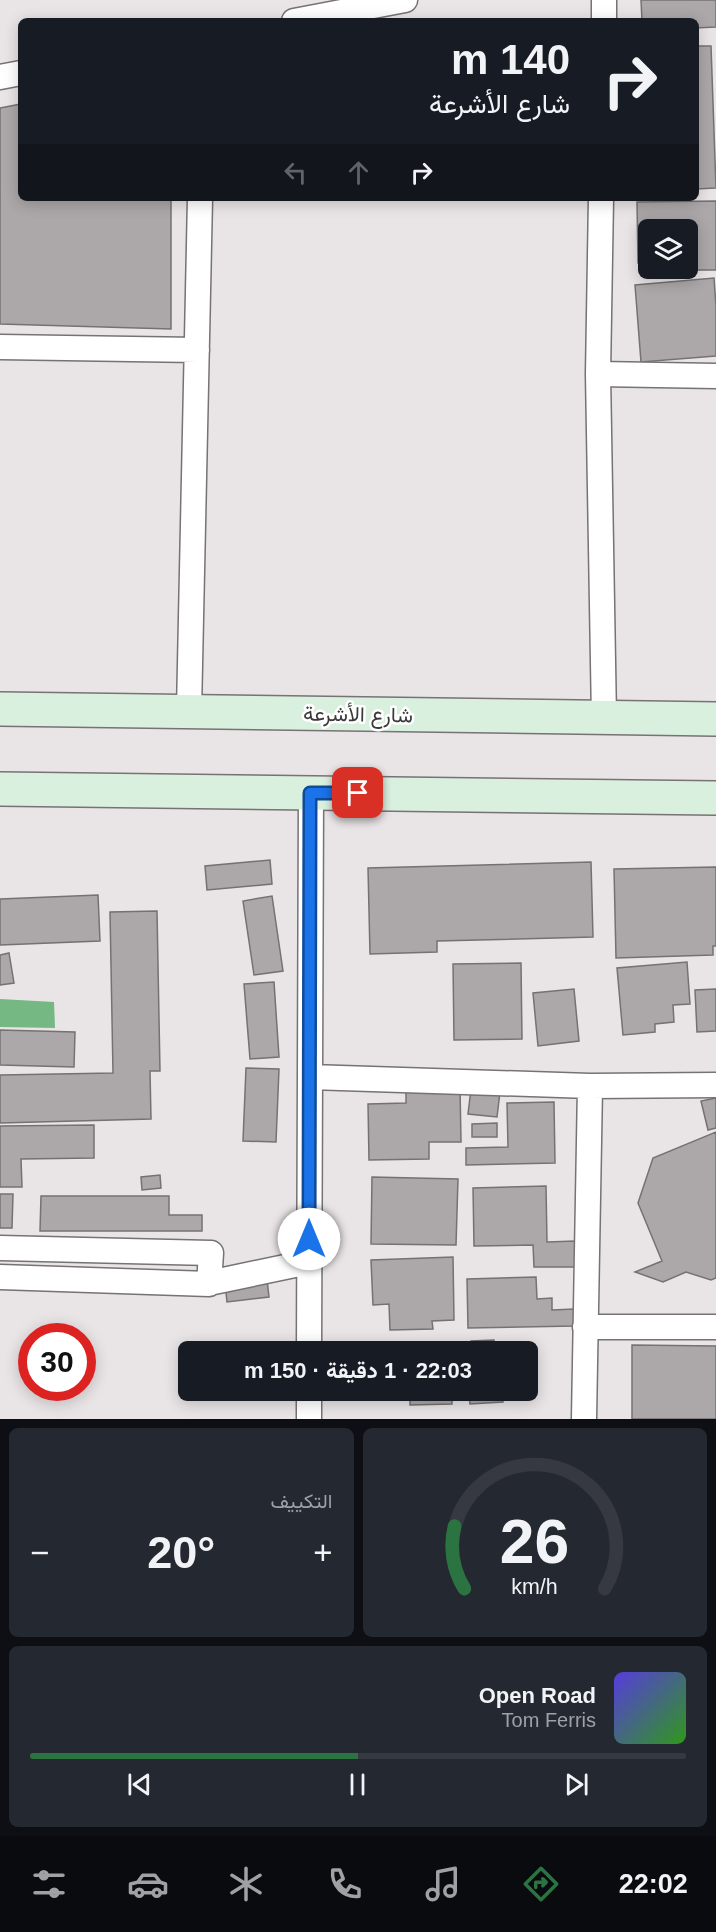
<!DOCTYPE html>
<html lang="ar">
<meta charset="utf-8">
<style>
:root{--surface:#171b24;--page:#242831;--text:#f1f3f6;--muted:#9ea1a6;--line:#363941;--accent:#2b7441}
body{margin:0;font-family:Helvetica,Vazirmatn,sans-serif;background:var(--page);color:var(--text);direction:rtl;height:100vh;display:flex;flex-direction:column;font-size:22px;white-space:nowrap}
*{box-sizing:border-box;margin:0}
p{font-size:20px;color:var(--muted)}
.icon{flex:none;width:33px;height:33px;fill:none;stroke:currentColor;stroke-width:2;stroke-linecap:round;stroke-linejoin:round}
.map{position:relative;height:1419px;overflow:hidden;direction:ltr}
.panel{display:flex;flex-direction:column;gap:9px;padding:9px;background:#0d0f14;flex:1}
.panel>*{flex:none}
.top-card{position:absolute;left:18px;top:18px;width:681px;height:183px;border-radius:9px;box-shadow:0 3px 15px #0003;direction:rtl;background:#171b24;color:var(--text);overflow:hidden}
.fabs{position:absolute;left:638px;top:219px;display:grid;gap:12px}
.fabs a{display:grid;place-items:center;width:60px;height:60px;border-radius:9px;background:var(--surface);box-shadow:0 3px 15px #0003;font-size:30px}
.speed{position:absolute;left:18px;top:1323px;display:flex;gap:12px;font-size:30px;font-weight:700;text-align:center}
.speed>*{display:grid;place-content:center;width:78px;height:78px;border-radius:50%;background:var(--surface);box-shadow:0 3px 15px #0003;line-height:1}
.speed .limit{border:9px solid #d22;background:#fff;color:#111}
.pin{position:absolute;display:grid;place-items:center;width:51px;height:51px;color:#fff;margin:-26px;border-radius:12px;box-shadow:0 3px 9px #0006}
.me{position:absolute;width:66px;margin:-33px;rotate:0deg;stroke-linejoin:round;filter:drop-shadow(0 0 4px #0008)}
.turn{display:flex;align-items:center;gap:21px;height:126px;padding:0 30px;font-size:27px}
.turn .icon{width:78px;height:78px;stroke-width:2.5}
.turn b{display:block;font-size:42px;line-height:51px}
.lanes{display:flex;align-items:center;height:57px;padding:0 30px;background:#0003;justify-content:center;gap:30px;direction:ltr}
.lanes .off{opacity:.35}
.big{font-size:45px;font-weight:700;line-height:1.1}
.panel .tile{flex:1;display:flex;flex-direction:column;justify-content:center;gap:9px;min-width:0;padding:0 21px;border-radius:9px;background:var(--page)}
.panel .dial{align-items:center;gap:0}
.dial svg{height:156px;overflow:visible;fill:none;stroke:var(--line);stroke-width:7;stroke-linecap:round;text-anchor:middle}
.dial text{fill:var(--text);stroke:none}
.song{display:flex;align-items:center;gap:18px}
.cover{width:72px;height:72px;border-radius:9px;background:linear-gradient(135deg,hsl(250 70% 55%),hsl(110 70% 35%))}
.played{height:6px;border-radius:3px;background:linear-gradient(90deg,var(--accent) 50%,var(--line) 50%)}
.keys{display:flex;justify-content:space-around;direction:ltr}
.heat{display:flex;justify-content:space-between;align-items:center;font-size:33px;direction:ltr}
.panel .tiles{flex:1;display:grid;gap:9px;grid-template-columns:1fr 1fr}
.tile:last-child{grid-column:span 2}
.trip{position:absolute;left:178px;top:1341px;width:360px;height:60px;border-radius:9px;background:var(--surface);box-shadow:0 3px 15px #0003;font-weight:700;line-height:60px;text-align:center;direction:rtl}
.dock{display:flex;height:96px;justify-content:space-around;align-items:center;background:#090b0e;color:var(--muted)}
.dock .icon{width:42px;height:42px}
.dock .current{color:var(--accent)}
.dock b{font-size:27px;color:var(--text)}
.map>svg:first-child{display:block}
.water{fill:#75b884}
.building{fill:#aca7a8;stroke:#767172;stroke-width:1.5}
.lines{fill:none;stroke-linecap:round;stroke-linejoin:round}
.street-casing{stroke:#777273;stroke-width:27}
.secondary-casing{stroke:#777273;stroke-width:36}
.street{stroke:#fff;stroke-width:24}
.secondary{stroke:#daf0df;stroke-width:33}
.route-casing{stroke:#114b97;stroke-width:15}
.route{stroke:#1a73e8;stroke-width:10}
.labels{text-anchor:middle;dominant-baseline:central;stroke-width:5;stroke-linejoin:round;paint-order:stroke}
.street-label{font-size:21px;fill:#3b3939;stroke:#fff}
</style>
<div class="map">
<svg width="716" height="1419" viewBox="0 0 716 1419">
<rect width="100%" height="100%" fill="#e9e4e5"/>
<path class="water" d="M0,999L54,1002L55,1028L0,1027Z"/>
<path class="building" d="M641,0H716V27L696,28V21H642Z
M696,46H711L716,188L696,189Z
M21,104V198H171V329L0,324V108Z
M716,201V270H681V268H687V230H648V262L638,263L637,202Z
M714,278L716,306V356L641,362L635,285Z
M270,860L272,884L207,890L205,866Z
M591,862L593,937L437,941V952L370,954L368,868Z
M716,867V946H713V955L616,958L614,869Z
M98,895L100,941L0,945V899Z
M272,896L283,971L254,975L243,901Z
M157,911L160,1071H150L151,1119L0,1123V1075L113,1073L110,912Z
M9,953L14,983L0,985V955Z
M687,962L690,1004L673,1005L674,1022L655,1024V1032L623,1035L617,968Z
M521,963L522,1039L454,1040L453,964Z
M274,982L279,1057L250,1059L244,984Z
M574,989L579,1041L538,1046L533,993Z
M716,989V1031L697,1032L695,990Z
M0,1030L75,1032L74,1067L0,1065Z
M246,1068L279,1069L276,1142L243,1141Z
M460,1087L461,1142H429V1159L369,1160L368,1104L406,1103V1088Z
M471,1089L500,1092L497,1117L468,1114Z
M716,1098V1128L708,1130L701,1101Z
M554,1102L555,1163L466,1165V1148L508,1147L507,1103Z
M497,1123V1137H472V1124Z
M94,1125V1158L21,1159L22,1187H0V1126Z
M716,1132V1278L711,1280L686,1272L663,1282L635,1272L662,1261L638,1203L653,1158Z
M160,1175L161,1188L142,1190L141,1177Z
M372,1177L458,1179L456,1245L371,1244Z
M546,1186L547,1242L575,1241V1267H534L533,1245L474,1246L473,1188Z
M0,1194H13L12,1228H0Z
M41,1196H169V1215H202V1231H40Z
M453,1257L454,1320L432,1321L433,1329L390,1330L389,1304L373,1305L371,1260Z
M266,1270L269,1297L227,1302L224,1274Z
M536,1277L537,1299L552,1298V1310L574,1309V1326L468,1328L467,1279Z
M494,1340L495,1352H472L471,1341Z
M632,1345L716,1346V1419H632Z
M451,1348V1352H390V1349Z
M390,1390H452V1404L410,1405V1398H390Z
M469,1390H502L503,1402L470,1404Z"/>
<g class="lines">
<g class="street-casing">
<path id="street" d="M294,21L405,0
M604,21V0
M0,77L21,73
M601,198L598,374L604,719
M0,347L197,350
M598,374L716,376
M189,711L200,198
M310,1077L590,1086L716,1085
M0,1248L211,1253L209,1284L0,1277
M209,1283L309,1262
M585,1327H716
M309,1352L311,793
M309,1419V1390
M584,1419L590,1086"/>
</g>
<g class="secondary-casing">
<path id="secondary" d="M0,709L716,719
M0,789L716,798"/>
</g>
<use href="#street" class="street"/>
<use href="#secondary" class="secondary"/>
</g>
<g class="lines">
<g class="route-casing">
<path id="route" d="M309,1239L310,793H358"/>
</g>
<use href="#route" class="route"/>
</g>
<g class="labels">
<g class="street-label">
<text transform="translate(358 714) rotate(1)">شارع الأشرعة</text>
</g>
</g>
</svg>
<div class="fabs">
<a><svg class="icon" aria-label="layers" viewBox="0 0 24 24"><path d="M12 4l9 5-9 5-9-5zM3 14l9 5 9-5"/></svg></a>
</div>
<div class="speed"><div class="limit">30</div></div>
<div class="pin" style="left:358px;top:793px;background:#d93025"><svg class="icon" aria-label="arrive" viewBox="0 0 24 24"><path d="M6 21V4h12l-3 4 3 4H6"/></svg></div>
<svg class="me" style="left:309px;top:1239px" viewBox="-20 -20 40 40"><circle r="19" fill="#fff"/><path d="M0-13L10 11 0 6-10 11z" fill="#1a73e8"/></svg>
<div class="trip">22:03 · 1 دقيقة · 150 m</div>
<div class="top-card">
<div class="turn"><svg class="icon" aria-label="right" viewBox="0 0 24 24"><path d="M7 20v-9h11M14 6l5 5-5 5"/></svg><div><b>140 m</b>شارع الأشرعة</div></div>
<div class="lanes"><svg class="icon off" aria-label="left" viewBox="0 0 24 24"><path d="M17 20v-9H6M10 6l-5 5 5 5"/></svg><svg class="icon off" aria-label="ahead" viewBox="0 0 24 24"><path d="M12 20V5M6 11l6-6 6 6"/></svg><svg class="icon" aria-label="right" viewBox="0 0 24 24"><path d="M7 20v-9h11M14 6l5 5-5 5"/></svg></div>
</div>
</div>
<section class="panel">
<div class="tiles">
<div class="tile dial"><svg viewBox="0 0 100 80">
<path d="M14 69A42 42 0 1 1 86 69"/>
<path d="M14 69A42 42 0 0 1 9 37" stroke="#2b7441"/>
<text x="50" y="56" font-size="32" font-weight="700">26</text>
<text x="50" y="72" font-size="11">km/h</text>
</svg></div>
<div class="tile"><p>التكييف</p>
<div class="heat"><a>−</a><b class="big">20°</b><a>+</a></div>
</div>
<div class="tile">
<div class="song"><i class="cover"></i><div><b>Open Road</b><p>Tom Ferris</p></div></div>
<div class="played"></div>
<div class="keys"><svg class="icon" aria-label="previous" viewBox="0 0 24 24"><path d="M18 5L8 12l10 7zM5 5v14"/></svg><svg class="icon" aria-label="pause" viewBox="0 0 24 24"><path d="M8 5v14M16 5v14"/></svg><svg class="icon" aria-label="next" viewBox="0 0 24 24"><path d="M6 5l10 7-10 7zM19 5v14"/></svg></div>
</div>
</div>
</section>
<nav class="dock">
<b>22:02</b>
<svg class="icon current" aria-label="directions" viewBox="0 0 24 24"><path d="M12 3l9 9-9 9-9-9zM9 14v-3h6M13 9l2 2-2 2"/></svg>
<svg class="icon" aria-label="music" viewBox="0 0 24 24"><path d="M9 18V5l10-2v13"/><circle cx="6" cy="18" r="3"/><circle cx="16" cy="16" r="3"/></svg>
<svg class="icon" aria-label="phone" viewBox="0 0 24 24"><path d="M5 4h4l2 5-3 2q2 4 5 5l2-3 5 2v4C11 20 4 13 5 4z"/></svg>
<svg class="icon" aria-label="climate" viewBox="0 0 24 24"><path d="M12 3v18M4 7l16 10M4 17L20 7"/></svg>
<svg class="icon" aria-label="car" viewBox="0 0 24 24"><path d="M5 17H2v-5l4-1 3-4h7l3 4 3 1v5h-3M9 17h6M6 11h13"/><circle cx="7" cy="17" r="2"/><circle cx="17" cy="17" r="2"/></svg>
<svg class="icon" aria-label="filters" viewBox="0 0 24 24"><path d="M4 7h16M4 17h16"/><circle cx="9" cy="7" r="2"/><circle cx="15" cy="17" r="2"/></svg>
</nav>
